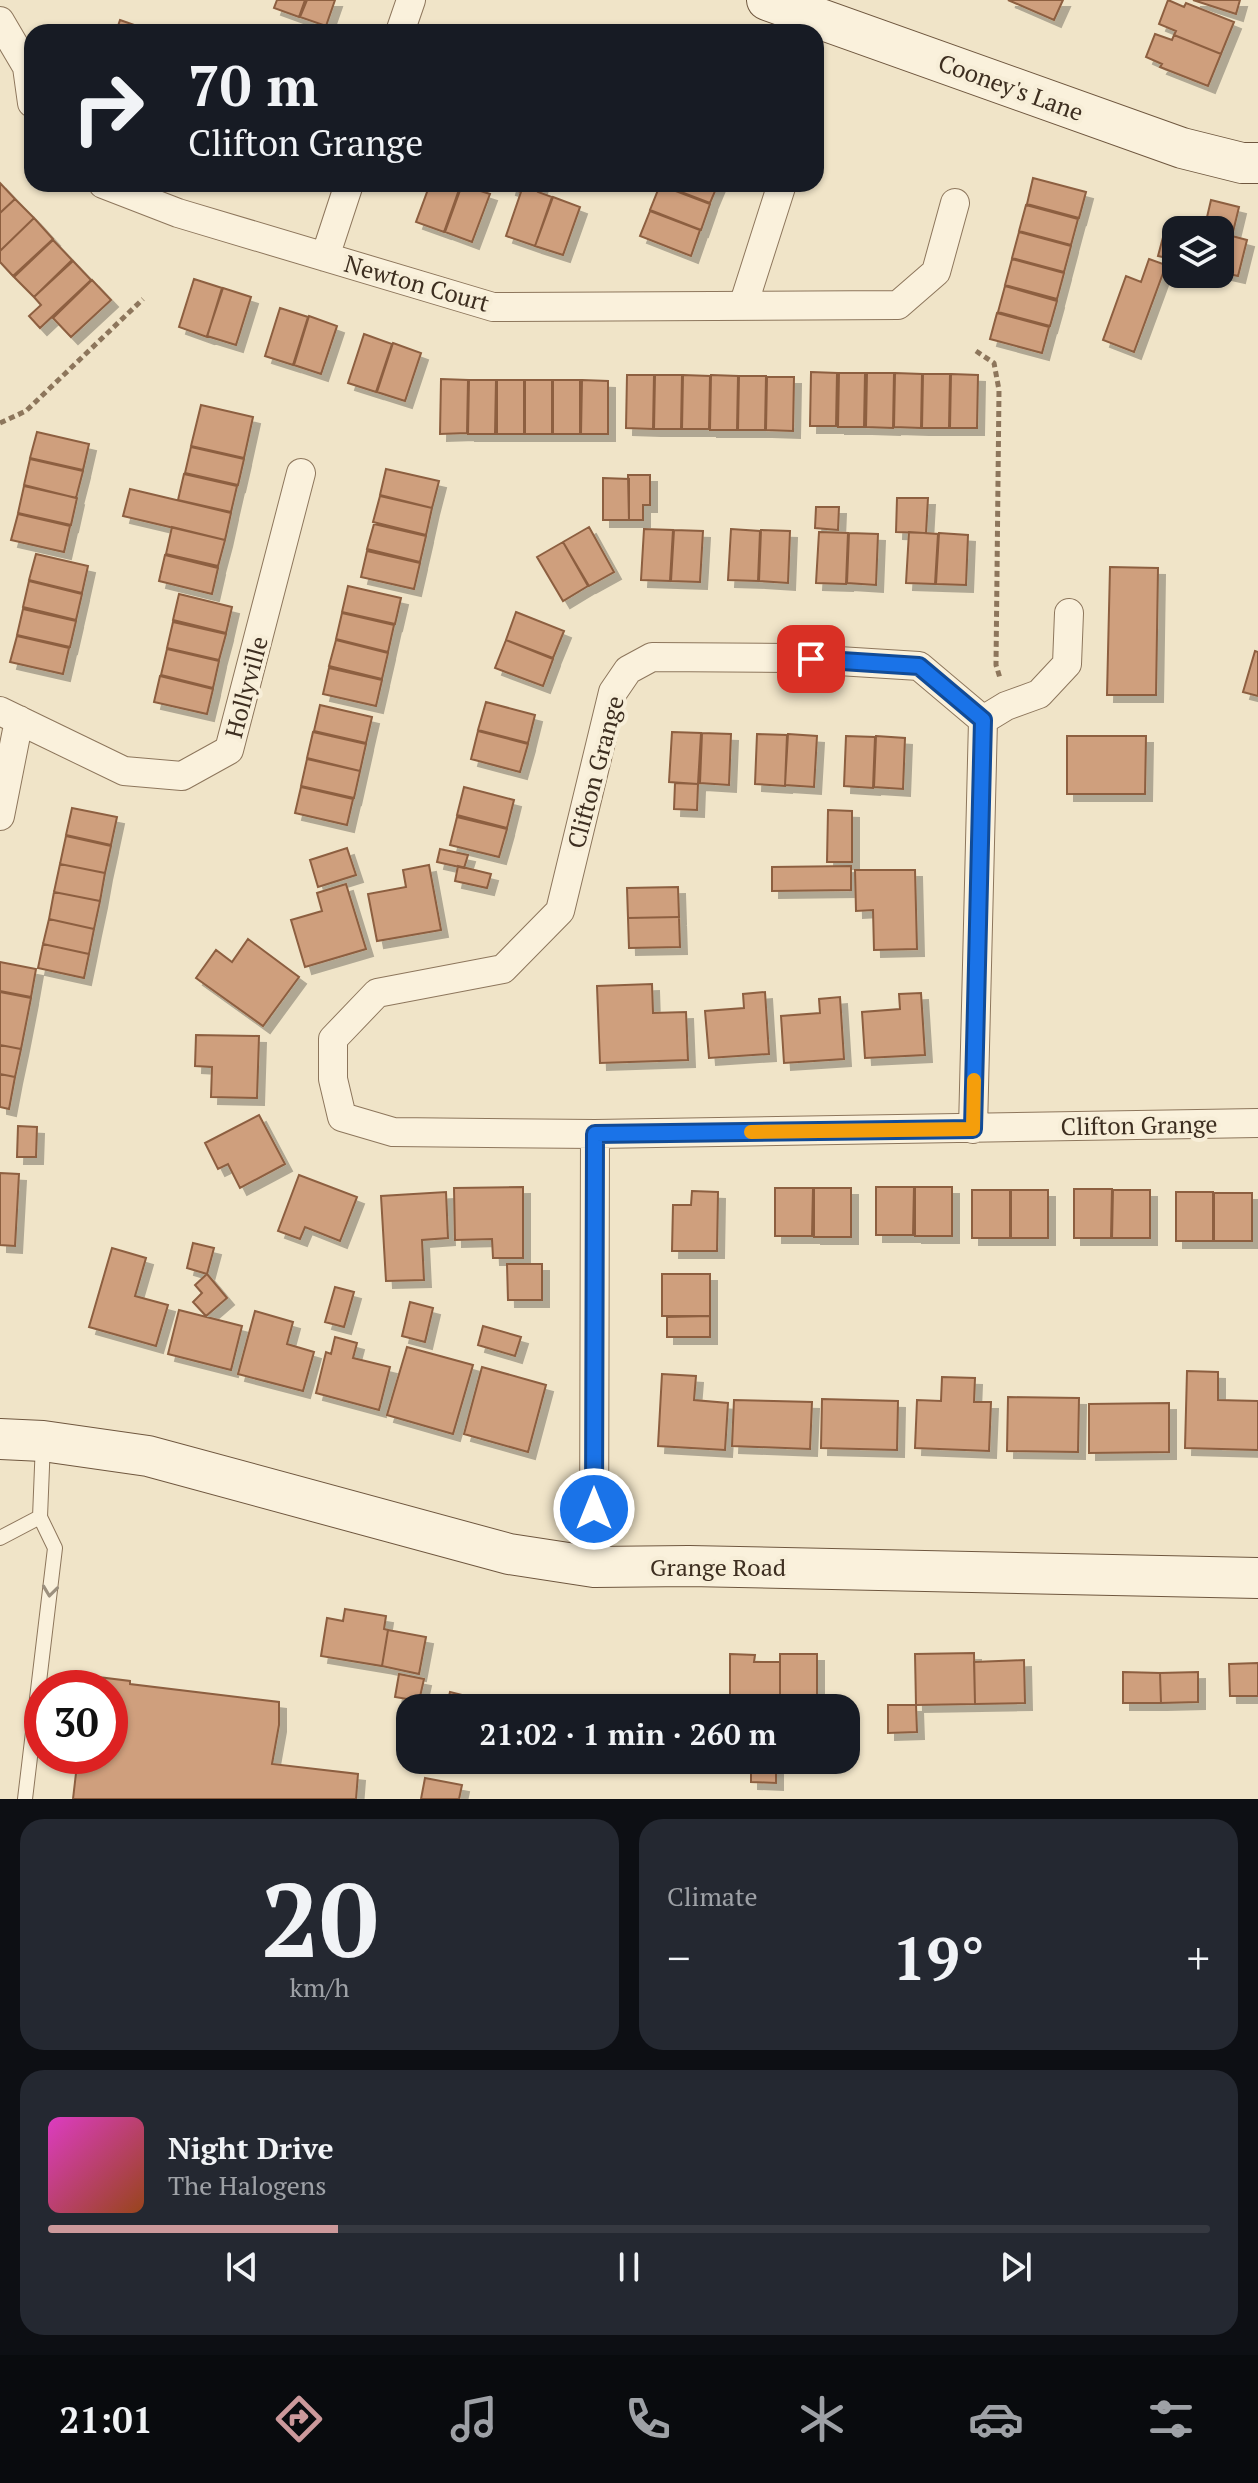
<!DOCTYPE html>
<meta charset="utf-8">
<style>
:root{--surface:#171b24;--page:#242831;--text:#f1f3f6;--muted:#9ea1a6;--line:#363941;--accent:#cc999b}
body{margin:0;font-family:"PT Serif",serif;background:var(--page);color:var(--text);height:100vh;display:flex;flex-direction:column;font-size:30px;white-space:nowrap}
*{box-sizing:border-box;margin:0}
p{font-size:26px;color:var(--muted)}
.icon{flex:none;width:44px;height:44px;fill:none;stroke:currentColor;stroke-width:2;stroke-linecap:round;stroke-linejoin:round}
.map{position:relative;height:1799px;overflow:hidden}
.side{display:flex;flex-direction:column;gap:20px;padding:20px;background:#0d0f14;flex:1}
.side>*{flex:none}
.guide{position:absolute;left:24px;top:24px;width:800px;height:168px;border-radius:24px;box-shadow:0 2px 6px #0004;background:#171b24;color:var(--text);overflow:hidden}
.buttons{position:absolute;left:1162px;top:216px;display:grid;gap:16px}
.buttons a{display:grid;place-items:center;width:72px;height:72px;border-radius:16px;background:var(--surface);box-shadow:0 2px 6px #0004;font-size:40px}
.speed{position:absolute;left:24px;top:1670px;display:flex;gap:16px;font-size:40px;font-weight:700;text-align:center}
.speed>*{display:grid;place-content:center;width:104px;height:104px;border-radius:50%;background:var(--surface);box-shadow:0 2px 6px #0004;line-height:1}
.speed .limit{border:12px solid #d22;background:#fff;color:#111}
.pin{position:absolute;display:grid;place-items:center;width:68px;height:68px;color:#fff;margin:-34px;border-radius:16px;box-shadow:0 4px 12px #0006}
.me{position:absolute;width:88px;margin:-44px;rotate:0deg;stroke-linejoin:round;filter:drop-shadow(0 0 6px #0008)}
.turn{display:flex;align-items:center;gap:28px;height:168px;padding:0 32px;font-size:36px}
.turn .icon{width:104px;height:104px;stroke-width:2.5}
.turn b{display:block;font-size:56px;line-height:68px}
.big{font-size:60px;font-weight:800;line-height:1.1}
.side .card{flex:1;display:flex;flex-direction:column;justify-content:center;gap:12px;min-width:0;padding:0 28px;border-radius:24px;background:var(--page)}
.side .dial{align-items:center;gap:0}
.dial b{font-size:104px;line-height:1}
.song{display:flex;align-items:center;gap:24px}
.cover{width:96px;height:96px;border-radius:12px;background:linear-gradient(135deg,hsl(310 70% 55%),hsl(20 70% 35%))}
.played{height:8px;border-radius:4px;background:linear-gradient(90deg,var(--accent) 25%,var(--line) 25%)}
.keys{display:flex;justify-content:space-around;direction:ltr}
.heat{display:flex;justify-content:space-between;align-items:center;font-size:44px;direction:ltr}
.side .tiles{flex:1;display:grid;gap:20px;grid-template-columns:1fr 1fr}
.card:last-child{grid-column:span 2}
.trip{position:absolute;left:396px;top:1694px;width:464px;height:80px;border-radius:24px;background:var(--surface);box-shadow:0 2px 6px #0004;font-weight:800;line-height:80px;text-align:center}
.tab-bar{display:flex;height:128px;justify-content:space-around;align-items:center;background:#090b0e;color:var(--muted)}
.tab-bar .icon{width:56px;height:56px}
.tab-bar .active{color:var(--accent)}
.tab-bar b{font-size:36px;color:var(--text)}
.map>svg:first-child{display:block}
.building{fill:#cf9f7d;stroke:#8d5f41;stroke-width:2;filter:url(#shadow)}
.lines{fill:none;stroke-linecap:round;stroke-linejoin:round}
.lane-casing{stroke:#8d765c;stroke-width:16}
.street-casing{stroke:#8d765c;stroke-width:30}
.secondary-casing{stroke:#6f573f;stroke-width:42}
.path{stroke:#8d765c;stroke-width:5;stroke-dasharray:6 4;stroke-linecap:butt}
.lane{stroke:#faf1dc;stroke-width:14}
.street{stroke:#faf1dc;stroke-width:28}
.secondary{stroke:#faf1dc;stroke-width:40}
.oneway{stroke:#9c907e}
.route-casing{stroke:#114b97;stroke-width:20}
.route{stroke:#1a73e8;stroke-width:14}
.slow{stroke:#f59e0b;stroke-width:14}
.labels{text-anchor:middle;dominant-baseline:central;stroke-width:8;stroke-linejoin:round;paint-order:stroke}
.street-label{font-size:24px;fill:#3d2e20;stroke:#f7eed8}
</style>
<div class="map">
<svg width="1258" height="1799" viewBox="0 0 1258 1799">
<defs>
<filter id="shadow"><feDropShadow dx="7" dy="7" stdDeviation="0" flood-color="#0004"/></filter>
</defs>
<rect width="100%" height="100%" fill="#f0e4c8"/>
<path class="building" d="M277,0H305L299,17L274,8Z
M307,0H335L326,26L300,17Z
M1008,0H1063L1054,20Z
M1168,0L1184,7L1186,3L1234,22L1221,54L1174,35L1176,31L1159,24Z
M1193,0H1240L1236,14Z
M120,20L154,32H116Z
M1155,34L1172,40L1174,35L1221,54L1208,86L1160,67L1162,64L1146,57Z
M1033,178L1086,192L1079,218L1027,204Z
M0,183L15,199L0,213Z
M430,184H461L444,232L416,222Z
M510,184H541L538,192L552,197L535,246L506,236L521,192L509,188Z
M660,184H718L710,203Z
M462,185L490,194L472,242L445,232Z
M660,185L710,204L701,230L650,210Z
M553,197L580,207L563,255L535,246Z
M15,199L34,218L0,251V213Z
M1211,200L1239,207L1232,236L1247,240L1238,276L1220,272V230H1204Z
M1026,205L1078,219L1071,245L1019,231Z
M650,211L700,230L691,256L640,236Z
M34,218L53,239L13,276L0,262V251Z
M1166,226L1180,230H1176V260L1158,256Z
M1019,232L1071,246L1064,272L1012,258Z
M53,240L72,260L34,297L14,277Z
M1012,259L1064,273L1057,299L1005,285Z
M1149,259L1166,265L1134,352L1103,340L1126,276L1141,282Z
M73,261L91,280L40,328L29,316L41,305L34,297Z
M194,279L222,288L207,337L179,327Z
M92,280L111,300L71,337L53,318Z
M1005,286L1057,301L1050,326L998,312Z
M223,288L251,297L236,345L207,336Z
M280,308L308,317L293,365L265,356Z
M997,313L1049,327L1042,353L990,339Z
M309,316L337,326L321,374L294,365Z
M364,334L392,344L376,392L348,383Z
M393,343L421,353L405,401L377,392Z
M811,372L837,373L836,426H810Z
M839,373H865L864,427H838Z
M867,373H894L893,428L866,427Z
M895,373L922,374L921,428L894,427Z
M923,374H950L949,428H922Z
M951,374L978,375L977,428H950Z
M627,375H654L653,429L626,428Z
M655,375H682L681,429H654Z
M683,375L710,376L709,429H682Z
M711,375L738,376L737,430H710Z
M739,376H766L765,430H738Z
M767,377H794L793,431L766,430Z
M441,379L468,380L467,433L440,434Z
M469,380H496L495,434H468Z
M497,380H524V434H497Z
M525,380H552V434H525Z
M553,380H580V434H553Z
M582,380L608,381V434H581Z
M201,405L253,417L244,458L191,446Z
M37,432L89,444L83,470L30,458Z
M191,447L244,459L238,485L185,473Z
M30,459L83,471L76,498L24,485Z
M386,469L439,481L432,508L380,495Z
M184,474L237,486L231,512L178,500Z
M628,475H650V505H643V520H629Z
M603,478L629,479V520H603Z
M24,486L77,498L71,525L18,513Z
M130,489L231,513L225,540L123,516Z
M380,496L432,508L426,535L373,522Z
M897,498H928L926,533L896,532Z
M816,507H839L838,530L815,528Z
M18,514L70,526L64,552L11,540Z
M374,524L426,536L420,562L367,549Z
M172,527L225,540L218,566L166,554Z
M589,527L614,572L589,586L563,542Z
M644,529L673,530L670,581L641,580Z
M731,529L760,531L758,581L728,580Z
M674,530L703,531L700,582L671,581Z
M761,530L790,531L788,583L759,581Z
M819,532L848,533L846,584L816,583Z
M909,532L938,534L935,584L906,583Z
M849,533L878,534L876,585L847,583Z
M939,533L968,535L966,585L936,584Z
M563,542L588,586L563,601L537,557Z
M367,551L420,563L414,589L361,577Z
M36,554L88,566L82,593L29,580Z
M165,555L218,568L212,594L159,581Z
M1110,567L1158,568L1156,695H1107Z
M29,581L82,594L76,620L23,607Z
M348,586L401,598L395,624L342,612Z
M179,594L232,607L226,633L173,620Z
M23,609L76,621L70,647L17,635Z
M516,612L564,631L553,658L506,640Z
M342,613L394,625L388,652L336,639Z
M173,622L226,634L219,660L167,648Z
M17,636L69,648L63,674L10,662Z
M336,640L388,653L382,679L329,666Z
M506,640L553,659L543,686L495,668Z
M167,649L219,661L213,688L161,675Z
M1255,651L1258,652V696L1243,692Z
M329,668L382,680L376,706L323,694Z
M160,676L213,689L207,714L154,702Z
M486,702L535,715L528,743L478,730Z
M320,705L372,717L366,743L314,731Z
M478,731L528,744L520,772L471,759Z
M313,732L366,744L360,771L307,758Z
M672,732L701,733L698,784L669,782Z
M702,733L731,734L729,785L700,783Z
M757,734L787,735L785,786L755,784Z
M788,734L817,736L814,787L785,785Z
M846,736L875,737L873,788L844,786Z
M876,736L905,738L903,789L874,787Z
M1067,736H1146L1145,794H1067Z
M307,759L360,771L354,798L301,786Z
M675,783L698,784L697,810L674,809Z
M301,787L353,799L347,825L295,813Z
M464,787L514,800L507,828L457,815Z
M72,808L117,817L111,845L66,835Z
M828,810L852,811V862H827Z
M457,817L507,829L499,857L450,845Z
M66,836L111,846L105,873L60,864Z
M347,848L356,875L318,887L310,860Z
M440,849L468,855L464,868L437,862Z
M60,864L105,873L100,901L54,892Z
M429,865L441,930L377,941L368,894L406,887L403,870Z
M458,866L491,874L487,888L455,881Z
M851,866V890L772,891V867Z
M855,870H915L917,949L874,950L873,910L856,911Z
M346,884L366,949L305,967L291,920L322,911L317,893Z
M678,887L679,917L628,918L627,888Z
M54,892L100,901L94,929L49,919Z
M679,917L680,947L629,948L628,918Z
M49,919L94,929L89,954L43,944Z
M248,939L299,977L263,1026L196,978L216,950L232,962Z
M43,944L89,954L84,978L38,968Z
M0,962L36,969L31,997L0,991Z
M652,984L653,1013L686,1012L688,1060L600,1063L597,986Z
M0,992L31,998L21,1049L0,1045Z
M765,992L769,1054L709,1058L705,1011L744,1008L743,994Z
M921,993L925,1055L865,1058L862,1012L900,1009L899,994Z
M840,997L844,1059L784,1063L781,1016L820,1013L819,999Z
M196,1035L259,1036L257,1098L211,1097L212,1067L195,1066Z
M0,1045L21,1049L15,1077L0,1074Z
M0,1074L15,1077L9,1109L0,1107Z
M259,1115L285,1164L240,1188L228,1164L218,1169L205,1143Z
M18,1126L37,1127L36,1157H17Z
M0,1173L19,1174L15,1246L0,1245Z
M299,1175L357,1197L340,1241L305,1227L300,1239L278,1231Z
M523,1187V1258H493L492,1239L455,1240L454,1188Z
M876,1187H914L913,1235H876Z
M915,1187H952V1236H915Z
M775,1188H813L812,1236H775Z
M814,1188H851V1237H814Z
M1074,1189H1112L1111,1238H1074Z
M972,1190H1010V1238H972Z
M1011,1190H1048V1238H1011Z
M1113,1190H1150V1238H1112Z
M692,1191L718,1192L717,1251H672L673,1205H691Z
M446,1192L448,1238L422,1240L424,1280L386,1281L381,1196Z
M1176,1192H1213V1241H1176Z
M1214,1193H1252V1241H1214Z
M193,1243L214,1248L207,1274L187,1268Z
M112,1248L146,1258L135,1296L168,1305L156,1346L89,1327Z
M507,1264H542V1300H508Z
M207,1274L227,1298L206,1316L193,1302L202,1293L195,1285Z
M662,1274H710V1316H662Z
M335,1287L354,1292L344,1327L325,1322Z
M410,1302L433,1308L425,1342L402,1336Z
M179,1310L242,1326L231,1370L168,1354Z
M255,1311L293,1322L287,1344L314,1352L303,1391L238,1374Z
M710,1316V1337H667V1317Z
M483,1326L521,1337L515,1356L478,1345Z
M335,1337L357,1343L353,1358L390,1367L379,1410L316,1393L326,1352L331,1354Z
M407,1347L473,1365L453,1434L387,1415Z
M482,1367L546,1385L528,1452L464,1434Z
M1187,1371L1218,1372V1400L1258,1401V1450L1185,1448Z
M662,1374L696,1376L694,1400L728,1403L725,1450L658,1446Z
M942,1377L975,1378L974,1402H991L989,1451L915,1448L917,1400L941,1401Z
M1008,1397L1079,1398L1078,1452L1007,1451Z
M822,1399L898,1401L897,1450L821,1448Z
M734,1400L812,1402L810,1449L732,1446Z
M1169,1403V1452L1089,1453V1404Z
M345,1609L386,1616L384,1629L388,1630L382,1666L321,1656L327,1618L343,1621Z
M388,1630L426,1637L419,1674L382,1666Z
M974,1653L975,1704L916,1705L915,1654Z
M730,1654L755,1655L754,1662H780V1697H756V1708H730Z
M780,1654H817V1704H806V1708H788V1697H780Z
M1024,1660L1025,1703L975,1704L974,1662Z
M1258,1663V1696H1230L1229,1664Z
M1123,1672L1160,1673L1161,1703H1123Z
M1198,1672V1702L1161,1703L1160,1673Z
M399,1674L424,1679L419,1701L395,1697Z
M82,1675L130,1681V1684L279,1702V1725L272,1764L358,1774L356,1799H73L78,1756H110V1688H81Z
M450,1692L478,1699L476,1708H446Z
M888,1705H916L917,1732L888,1733Z
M751,1760H776V1783L751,1782Z
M425,1778L462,1785L459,1799H421Z"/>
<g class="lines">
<g class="lane-casing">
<path id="lane" d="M0,1538L40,1517
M25,1799L55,1548L40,1517L43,1442"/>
</g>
<g class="street-casing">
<path id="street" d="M0,21L27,67L32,103
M400,32L411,0
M103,184L178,213L493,307L898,305L936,272L955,203
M325,257L349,184
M743,306L782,184
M0,711L124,771L182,776L229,750L301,473
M983,720L1006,706L1039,694L1067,664L1069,613
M0,816L19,720
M973,1129L983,720L919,666L790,658L652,657L628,670L613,692L560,911L503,969L377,993L333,1039V1079L342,1117L393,1132L595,1134L1258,1123
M594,1567L595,1134"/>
</g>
<g class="secondary-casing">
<path id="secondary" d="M767,0L1182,148L1242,163H1258
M0,1439L43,1441L148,1456L509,1554L594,1567L689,1566L1258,1578"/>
</g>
<path class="path" d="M976,351L994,363L999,390L996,665L1000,678
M0,423L26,411L143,299"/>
<use href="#lane" class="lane"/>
<use href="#street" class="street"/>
<use href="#secondary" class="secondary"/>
</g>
<defs><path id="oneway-chevron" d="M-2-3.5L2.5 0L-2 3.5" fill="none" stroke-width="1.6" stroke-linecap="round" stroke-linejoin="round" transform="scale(2)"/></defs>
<use class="oneway" href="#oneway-chevron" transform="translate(50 1591) rotate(97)"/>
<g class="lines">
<g class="route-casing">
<path id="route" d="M594,1509L595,1134L973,1129L983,720L919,666L811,659"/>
</g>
<use href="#route" class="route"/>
<path class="slow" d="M751,1132L973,1129L974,1080"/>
</g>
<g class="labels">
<g class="street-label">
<text transform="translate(1011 87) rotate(20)">Cooney's Lane</text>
<text transform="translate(417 283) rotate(16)">Newton Court</text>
<text transform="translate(246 687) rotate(-75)">Hollyville</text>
<text transform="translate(595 772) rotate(-75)">Clifton Grange</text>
<text transform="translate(1139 1125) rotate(-1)">Clifton Grange</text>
<text x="718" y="1567">Grange Road</text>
</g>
</g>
</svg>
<div class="buttons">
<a><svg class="icon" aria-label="layers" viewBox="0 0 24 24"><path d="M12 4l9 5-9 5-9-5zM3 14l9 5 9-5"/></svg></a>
</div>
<div class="speed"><div class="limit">30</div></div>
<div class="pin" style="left:811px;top:659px;background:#d93025"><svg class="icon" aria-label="arrive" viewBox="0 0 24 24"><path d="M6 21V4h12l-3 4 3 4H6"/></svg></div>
<svg class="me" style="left:594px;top:1509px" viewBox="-20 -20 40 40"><circle r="17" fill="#1a73e8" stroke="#fff" stroke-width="3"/><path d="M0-11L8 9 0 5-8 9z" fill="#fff"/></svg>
<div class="trip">21:02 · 1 min · 260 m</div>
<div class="guide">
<div class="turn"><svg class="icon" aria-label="right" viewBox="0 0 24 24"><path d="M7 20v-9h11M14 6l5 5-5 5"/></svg><div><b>70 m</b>Clifton Grange</div></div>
</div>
</div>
<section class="side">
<div class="tiles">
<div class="card dial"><b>20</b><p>km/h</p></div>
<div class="card"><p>Climate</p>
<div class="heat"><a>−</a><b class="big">19°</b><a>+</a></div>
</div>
<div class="card">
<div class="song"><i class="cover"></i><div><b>Night Drive</b><p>The Halogens</p></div></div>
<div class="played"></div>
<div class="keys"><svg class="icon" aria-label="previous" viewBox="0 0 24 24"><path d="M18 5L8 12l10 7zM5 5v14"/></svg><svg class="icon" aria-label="pause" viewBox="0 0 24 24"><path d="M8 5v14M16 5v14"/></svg><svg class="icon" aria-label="next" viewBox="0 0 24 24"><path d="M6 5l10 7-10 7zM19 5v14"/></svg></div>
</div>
</div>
</section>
<nav class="tab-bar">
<b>21:01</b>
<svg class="icon active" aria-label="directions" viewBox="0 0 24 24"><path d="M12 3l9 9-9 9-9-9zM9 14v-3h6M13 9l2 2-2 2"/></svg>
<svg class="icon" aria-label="music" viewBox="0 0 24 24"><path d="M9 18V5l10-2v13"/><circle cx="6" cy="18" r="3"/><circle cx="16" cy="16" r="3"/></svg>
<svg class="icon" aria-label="phone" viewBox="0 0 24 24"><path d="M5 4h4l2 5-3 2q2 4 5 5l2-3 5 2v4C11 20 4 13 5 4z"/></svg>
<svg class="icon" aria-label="climate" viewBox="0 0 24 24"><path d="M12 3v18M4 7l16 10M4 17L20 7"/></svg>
<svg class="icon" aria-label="car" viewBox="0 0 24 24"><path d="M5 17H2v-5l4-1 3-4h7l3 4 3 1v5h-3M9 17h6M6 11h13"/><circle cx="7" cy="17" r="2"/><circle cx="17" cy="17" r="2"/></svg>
<svg class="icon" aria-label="filters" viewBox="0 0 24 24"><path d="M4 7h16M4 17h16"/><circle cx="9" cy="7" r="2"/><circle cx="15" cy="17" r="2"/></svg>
</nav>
